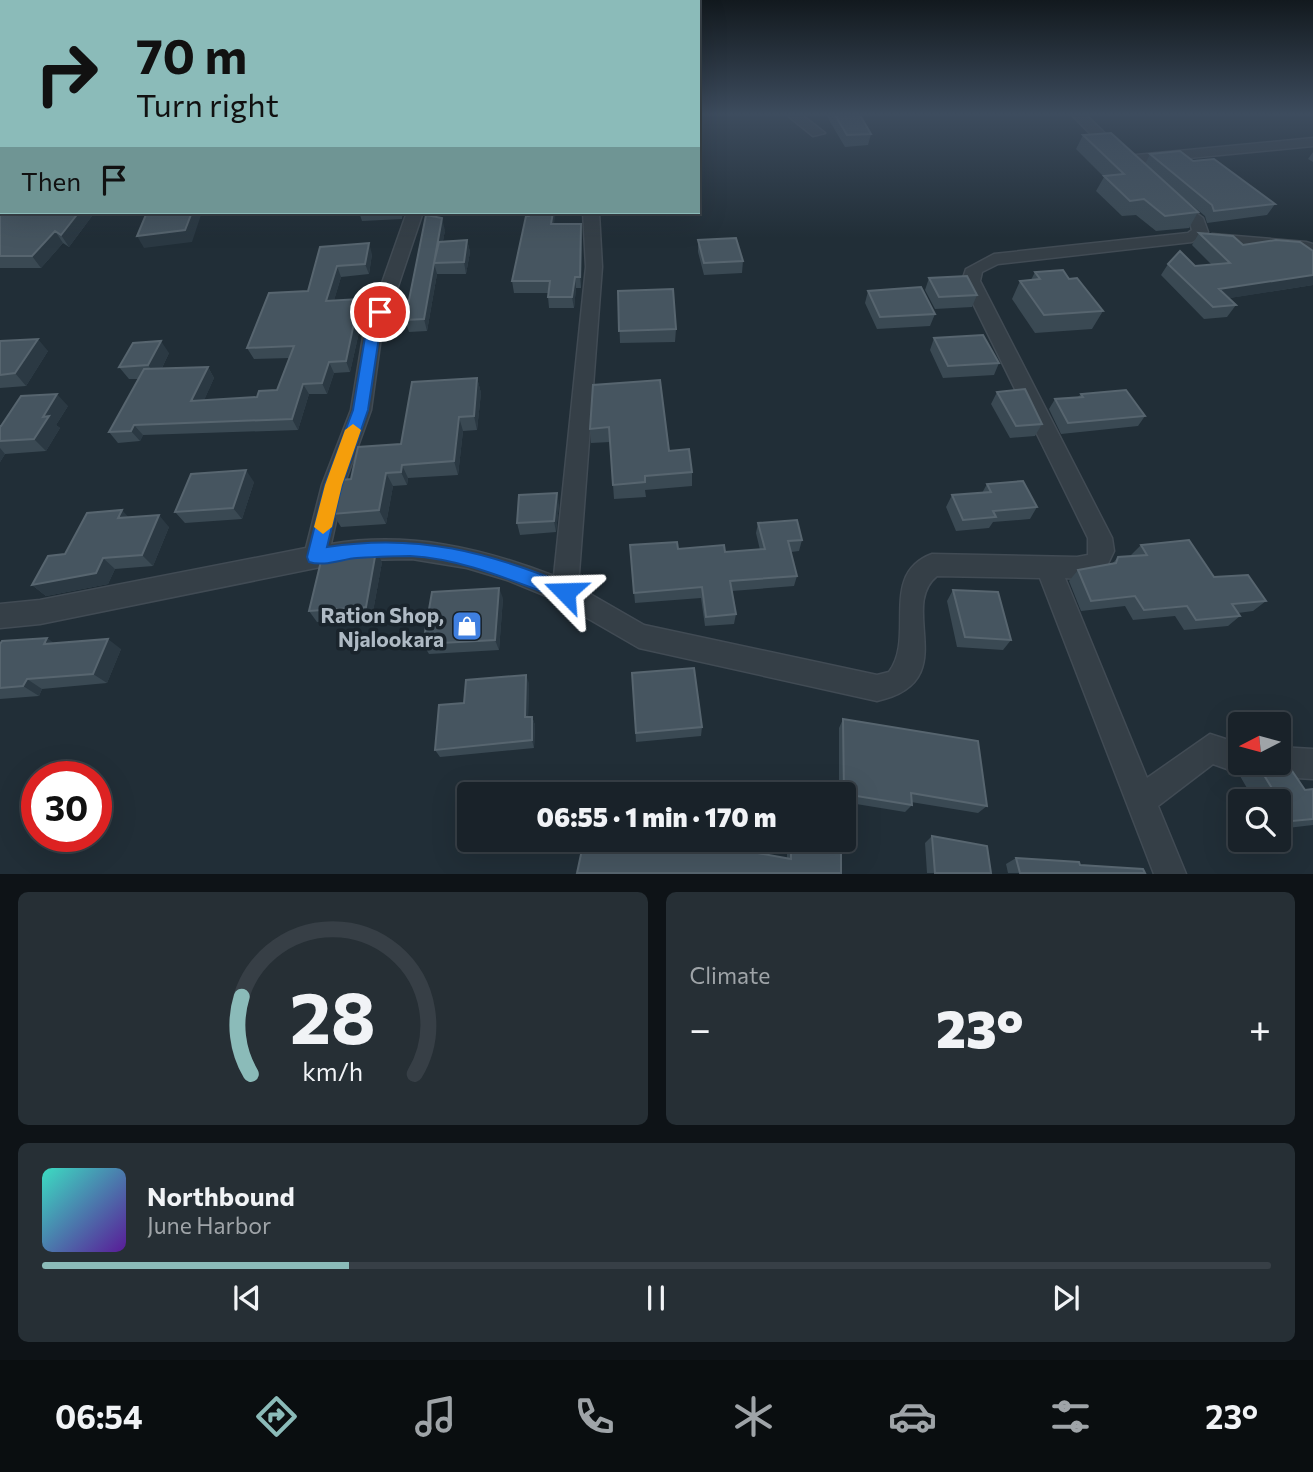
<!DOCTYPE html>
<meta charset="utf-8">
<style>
:root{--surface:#192229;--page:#262f35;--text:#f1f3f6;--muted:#9fa4a8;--line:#373f46;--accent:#8bbbb9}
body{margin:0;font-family:Commissioner,sans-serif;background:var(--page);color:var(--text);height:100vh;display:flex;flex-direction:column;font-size:26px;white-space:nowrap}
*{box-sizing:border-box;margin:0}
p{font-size:23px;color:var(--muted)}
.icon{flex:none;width:38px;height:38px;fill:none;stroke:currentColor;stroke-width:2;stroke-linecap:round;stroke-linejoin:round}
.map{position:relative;height:874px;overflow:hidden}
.panel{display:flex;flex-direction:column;gap:18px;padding:18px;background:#0e1317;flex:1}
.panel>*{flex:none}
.hud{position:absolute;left:0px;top:0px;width:700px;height:214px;box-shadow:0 7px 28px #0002,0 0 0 2px var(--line);background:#8bbbb9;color:#111;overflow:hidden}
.needle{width:46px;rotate:264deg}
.controls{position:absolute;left:1228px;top:712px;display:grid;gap:14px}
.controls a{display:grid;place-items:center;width:63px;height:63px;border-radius:7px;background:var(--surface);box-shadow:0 7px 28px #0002,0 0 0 2px var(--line);font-size:35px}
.speed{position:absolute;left:21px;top:761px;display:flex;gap:14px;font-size:35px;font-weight:700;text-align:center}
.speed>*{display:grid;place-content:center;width:91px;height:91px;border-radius:50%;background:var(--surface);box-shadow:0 7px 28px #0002,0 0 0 2px var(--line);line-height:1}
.speed .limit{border:10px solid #d22;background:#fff;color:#111}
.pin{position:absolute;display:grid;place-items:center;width:60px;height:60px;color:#fff;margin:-30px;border:4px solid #fff;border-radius:50%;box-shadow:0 2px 7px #0007}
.me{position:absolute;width:77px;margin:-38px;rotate:292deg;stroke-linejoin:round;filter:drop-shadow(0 0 5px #0008)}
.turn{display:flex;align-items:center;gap:24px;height:147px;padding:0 21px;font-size:32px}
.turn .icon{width:91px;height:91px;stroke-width:2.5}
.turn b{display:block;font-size:49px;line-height:60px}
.then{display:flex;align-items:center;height:66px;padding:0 21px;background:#0003;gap:14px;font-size:26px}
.big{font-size:52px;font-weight:800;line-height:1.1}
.panel .card{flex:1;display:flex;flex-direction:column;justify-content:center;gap:10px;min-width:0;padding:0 24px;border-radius:10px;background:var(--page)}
.panel .dial{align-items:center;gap:0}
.dial svg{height:182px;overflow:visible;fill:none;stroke:var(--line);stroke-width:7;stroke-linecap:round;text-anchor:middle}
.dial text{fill:var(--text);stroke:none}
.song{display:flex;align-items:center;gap:21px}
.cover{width:84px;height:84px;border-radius:10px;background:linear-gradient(135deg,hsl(170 70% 55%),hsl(270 70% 35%))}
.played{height:7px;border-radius:4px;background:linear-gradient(90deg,var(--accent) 25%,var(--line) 25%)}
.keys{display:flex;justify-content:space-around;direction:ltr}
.heat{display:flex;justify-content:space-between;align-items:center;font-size:38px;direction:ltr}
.panel .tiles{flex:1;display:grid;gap:18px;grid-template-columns:1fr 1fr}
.card:last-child{grid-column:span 2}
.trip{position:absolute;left:457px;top:782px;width:399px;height:70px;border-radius:7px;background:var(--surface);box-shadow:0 7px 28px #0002,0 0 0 2px var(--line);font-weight:800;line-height:70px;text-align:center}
.tab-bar{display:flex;height:112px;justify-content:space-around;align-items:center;background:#0a0e10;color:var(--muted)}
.tab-bar .icon{width:49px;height:49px}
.tab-bar .selected{color:var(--accent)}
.tab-bar b{font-size:32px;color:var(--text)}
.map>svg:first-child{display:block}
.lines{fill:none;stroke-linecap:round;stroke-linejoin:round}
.street-casing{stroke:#414b54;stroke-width:3}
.street{fill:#353f47;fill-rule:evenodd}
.wall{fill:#3a4953}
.shaded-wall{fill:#2b3943}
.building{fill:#465560;stroke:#57656f;stroke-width:2}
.route{fill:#1a73e8;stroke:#114b97;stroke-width:2}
.slow{fill:#f59e0b}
.labels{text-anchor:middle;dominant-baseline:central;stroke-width:7;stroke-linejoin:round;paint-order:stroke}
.near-poi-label{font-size:21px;font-weight:bold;fill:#afbac4;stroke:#1a242c;text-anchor:end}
</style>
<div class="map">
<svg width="1313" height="874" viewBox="0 0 1313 874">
<rect width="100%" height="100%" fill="#212e37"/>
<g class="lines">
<g class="street-casing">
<path id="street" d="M787,115H802L825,133L813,136Z
M1072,115H1086L1121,149V155H1111Z
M1313,138V146L1137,163L1144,171L1137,175L1119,160L1126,156Z
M0,191L2,192V201H0Z
M1173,196L1203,218L1208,232L1192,242L998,264L982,272L980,281L1112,538L1114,551L1105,570L1077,579L1065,578L1147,778L1210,734L1241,744V763H1254L1251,769L1241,774L1213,764L1158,806L1186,874H1154L1040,578L937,576C897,608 964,682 877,701L639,648L556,600L507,580L467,568L412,559L355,560L40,624L0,628V604L40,600L306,548L322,485L351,410L363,337L407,212H423L381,337L371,410L344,485L331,544C409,531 482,548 554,576L586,267L583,212H599L602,267L578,587L644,625L877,675L889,672C916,637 878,574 932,554L1077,557L1088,555V538L962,281L966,269L994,254L1188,233L1192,230L1190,223L1165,201Z
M1212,234L1306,242L1313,244V256L1302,252L1206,242L1204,239Z
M1279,747L1313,749V779L1279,777L1269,772L1265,763H1279Z"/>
</g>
<use href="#street" class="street"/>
</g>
<path class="wall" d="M826,115H860L871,134L868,145L845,147Z
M1083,135L1145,164L1150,154L1193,161L1275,204L1267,215L1207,223L1205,216L1169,186L1198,212L1189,228L1156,231L1136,215L1122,216L1096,191L1104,177L1076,149Z
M1313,152V162L1308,159Z
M0,211L95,212L69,247L63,243L41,268H0Z
M359,212H403L402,219L362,221Z
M529,216L582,235L581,288H576L574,308H549L548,297L549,293H514L512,281Z
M445,230L443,241L467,240L470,252L466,274H437L427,331L409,332L405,320Z
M1199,233L1243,245L1313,251V285L1229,298L1236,305L1227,317L1204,319L1161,275L1168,264L1195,266L1212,265L1192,245Z
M698,240L743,261L742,273L704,275L698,252Z
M320,247L372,254L369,274L341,277L334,300L364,310L350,372L334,373L327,394H309L298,430L143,435L140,441L118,443L109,432L139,379H129L119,367L169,353L162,368L208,367L214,378L204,400L257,397L277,390L290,358L254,359L247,348L308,291Z
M1035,272L1069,279L1103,311L1092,329L1035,333L1012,299L1020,281L1031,280Z
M929,278L977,295L972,307L935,309L925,290Z
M618,291L676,329L675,342L620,343Z
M868,291L935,314L930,326L877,329L865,303Z
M934,338L999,363L994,375L943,378L930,350Z
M0,341L48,351L26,386L0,388Z
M477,378L481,393L477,430L463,431L458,475L408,478L407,485L393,486L386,524L341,527L333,514L351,479L401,444Z
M593,385L692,472V486L645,490L646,497L614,499L610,442L591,443L590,429Z
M997,392L1042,424L1035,436L1010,438L991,404Z
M1081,394L1145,416L1138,426L1061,434L1049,409L1055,399L1078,397Z
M68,406L56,425L60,428L46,451L5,454L0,462V426Z
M254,482L242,519L185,523L175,512Z
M987,484L1037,507L1030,519L993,522L989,528L956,531L946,507L952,495L982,493Z
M559,504L556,532L520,535L517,523Z
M129,518L169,527L153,566L115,569L108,584L46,596L32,585L65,554Z
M758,523L802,540L799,551L791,552L797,576L794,586L732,591L736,614L734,624L705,626L701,598L635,603L630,545L725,552L760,550L756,533Z
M1141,545L1214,577L1266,601L1253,611L1238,613L1240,616L1228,626L1184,630L1175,616L1133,620L1125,606L1081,611L1069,581L1078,570L1112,564L1118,557L1132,556L1131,555Z
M382,562L372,617L317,622L309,611Z
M953,590L1011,640L1003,650L957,647L947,601Z
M503,598L499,650L429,654L423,644Z
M54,643L121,649L107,683L42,689L39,696L0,699V644Z
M632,673L702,727L701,736L636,742Z
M529,683L528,717H532L535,725L534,748L440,757L435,750L464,703Z
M843,719L987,806L978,813L911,802L912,805L905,812L844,802V794H839V728Z
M1259,767L1305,790L1313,789V825L1279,829V802H1255L1240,776Z
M932,836L991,873H927L925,843Z
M791,841L841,873L696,842L787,858V848Z
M1016,858L1080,865L1145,873H1008L1006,864Z"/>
<path class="shaded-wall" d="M79,212H95L69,247L61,235Z
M192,212H202L192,242L144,248L137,236Z
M553,212H556L552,235L551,224Z
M442,218L445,230L439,263H434L437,274L427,331L424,319Z
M581,224L582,235L581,288L580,277Z
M55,231L63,243L41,268L32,256Z
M467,240L470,252L466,274L464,262Z
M369,243L372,254L369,274L365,264Z
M337,266L341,277L331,311L326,301Z
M1313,275V285L1211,301L1219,289Z
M575,277L576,288L574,308L572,297Z
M359,299L364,310L350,372L346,361Z
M38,339L48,351L26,386L15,373Z
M161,341L169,353L157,378L148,365Z
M329,362L334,373L327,394L322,383Z
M208,367L214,378L199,412L191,401Z
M477,378L481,393L477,430L474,416Z
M303,384L309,394L298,430L292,419Z
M57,394L68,406L56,425L60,428L46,451L34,439L43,417Z
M459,417L463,431L458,475L454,461Z
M134,425L143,435L140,441L131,431Z
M0,448L5,454L0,462Z
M402,465L408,478L407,485L401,472Z
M246,470L254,482L242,519L233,508Z
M386,473L393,486L386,524L379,510Z
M557,493L559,504L556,532L554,521Z
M122,510L133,522L118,518Z
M159,515L169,527L153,566L142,555Z
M376,551L382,562L372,617L366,607Z
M103,558L115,569L108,584L46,596L32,585Z
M499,588L503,598L499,650L495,640Z
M47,638L61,648L44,644Z
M108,639L121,649L107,683L93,674Z
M526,675L529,683L528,725L525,717Z
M27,679L42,689L39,696L23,686Z
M532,717L535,725L534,748L532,740Z"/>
<path class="building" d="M835,115H860L871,134L847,135Z
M1111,133L1198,212L1165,216L1144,199L1130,201L1104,176L1124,174L1083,135Z
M1180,151L1193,161L1214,159L1275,204L1214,211L1212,205L1150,154Z
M0,211H2V212H79L61,235L55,231L32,256H0Z
M147,212H192L185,230L137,236Z
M530,212H553L551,224H581L580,277H575L572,297H548L550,281H512L526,216H529Z
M426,215L442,218L424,319L405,320Z
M1199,233L1233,236L1243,245L1276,240L1300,242L1313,251V275L1219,289L1236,305L1213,307L1168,264L1180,251L1195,266L1230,263Z
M736,238L743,261L704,263L698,240Z
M467,240L464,262L434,263L439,242Z
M369,243L365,264L337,266L326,301L359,299L346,361L329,362L322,383L303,384L292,419L134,425L131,431L109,432L144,369L208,367L191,401L257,397L259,391L277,390L294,346L247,348L269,293L308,291L320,247Z
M1063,270L1069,279L1077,278L1103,311L1044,315L1020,281L1040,279L1035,272Z
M967,276L977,295L939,297L929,278Z
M921,287L935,314L880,317L868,291Z
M673,289L676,329L619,331L618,291Z
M983,335L999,363L948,366L934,338Z
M38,339L15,373L0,375V341Z
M161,341L148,365L119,367L133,343Z
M477,378L474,416L459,417L454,461L402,465L401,472L386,473L379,510L333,514L342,480L351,479L358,447L401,444L412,382Z
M660,380L669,451L689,449L692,472L645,476V482L613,485L609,427L590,429L593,385Z
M1025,389L1042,424L1016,426L997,392Z
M1126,390L1145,416L1068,423L1055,399L1083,397L1081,394Z
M57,394L43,417L49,416L34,439L0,441V426H1L21,396Z
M246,470L233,508L175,512L191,474Z
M1023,481L1037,507L993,511L996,517L963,520L952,495L991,492L987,484Z
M557,493L554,521L517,523L519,495Z
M122,510L118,518L159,515L142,555L103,558L96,573L32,585L48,556L65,554L87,513Z
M797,520L802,540L788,541L797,576L730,581L736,614L706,617L702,587L634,593L630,545L677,542L678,549L724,545L725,552L765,549L758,523Z
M1189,540L1214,577L1248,575L1266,601L1232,604L1240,616L1196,620L1187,606L1144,610L1135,596L1091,601L1078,570L1116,563L1118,557L1147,555L1141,545Z
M376,551L366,607L309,611L322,557Z
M499,588L495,640L423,644L432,592Z
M953,590L998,592L1011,640L965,637Z
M47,638L44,644L108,639L93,674L27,679L23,686L0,688V644L2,641Z
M694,668L702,727L636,733L632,673Z
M526,675L525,717H532V740L435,750L439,705L464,703L466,680Z
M843,719L978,741L987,806L911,793L912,805L844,794Z
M1286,762L1305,790L1313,789V819L1292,821L1259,767Z
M932,836L987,846L991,873H935Z
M584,840H696V842L791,859V841L841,849V873H577Z
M1016,858L1079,862L1080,865L1143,869L1145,873H1020Z"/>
<linearGradient id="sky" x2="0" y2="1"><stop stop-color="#12191e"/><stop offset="0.48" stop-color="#3d4c5e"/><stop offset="1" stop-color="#3d4c5e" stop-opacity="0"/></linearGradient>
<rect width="1313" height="238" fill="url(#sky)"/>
<path class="route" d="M380,308L387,312L379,337L368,410L342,485L327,547C418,533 488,552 571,586L574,592L571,598L565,600C514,582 465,559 410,556C393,556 374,557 357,558C342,559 324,567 309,562L307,557L325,485L353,410L365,337L374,312Z"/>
<path class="slow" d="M353,424L361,430L342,485L332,527L323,534L314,527L325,485L345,430Z"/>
<defs>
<g id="shop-square" transform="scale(1.575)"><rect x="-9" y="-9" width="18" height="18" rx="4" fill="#3f7fe0" stroke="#1a242c"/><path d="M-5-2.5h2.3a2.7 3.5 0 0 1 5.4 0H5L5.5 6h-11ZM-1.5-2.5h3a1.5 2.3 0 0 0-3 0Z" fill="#fff"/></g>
</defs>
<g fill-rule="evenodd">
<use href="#shop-square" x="467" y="626"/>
</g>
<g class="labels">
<g class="near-poi-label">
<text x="444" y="614">Ration Shop,<tspan x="444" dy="24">Njalookara</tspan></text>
</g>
</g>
</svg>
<div class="controls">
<a><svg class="needle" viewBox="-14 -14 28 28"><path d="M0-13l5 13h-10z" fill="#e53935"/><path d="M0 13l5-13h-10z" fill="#9fa4a8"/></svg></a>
<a><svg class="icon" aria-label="search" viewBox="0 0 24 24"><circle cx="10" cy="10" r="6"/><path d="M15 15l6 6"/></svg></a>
</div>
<div class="speed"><div class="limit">30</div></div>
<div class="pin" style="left:380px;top:312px;background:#d93025"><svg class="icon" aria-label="arrive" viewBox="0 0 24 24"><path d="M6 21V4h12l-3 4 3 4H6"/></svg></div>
<svg class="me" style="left:565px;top:592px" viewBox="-20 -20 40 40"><path d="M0-17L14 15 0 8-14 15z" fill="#1a73e8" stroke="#fff" stroke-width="4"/></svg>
<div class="trip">06:55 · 1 min · 170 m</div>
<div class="hud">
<div class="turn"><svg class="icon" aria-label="right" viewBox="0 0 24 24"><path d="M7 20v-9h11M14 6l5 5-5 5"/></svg><div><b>70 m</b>Turn right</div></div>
<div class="then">Then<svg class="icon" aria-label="arrive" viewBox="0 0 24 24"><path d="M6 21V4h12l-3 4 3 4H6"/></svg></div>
</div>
</div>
<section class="panel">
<div class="tiles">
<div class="card dial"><svg viewBox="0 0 100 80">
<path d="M14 69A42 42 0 1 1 86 69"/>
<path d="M14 69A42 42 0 0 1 10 35" stroke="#8bbbb9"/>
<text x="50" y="56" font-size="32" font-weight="700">28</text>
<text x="50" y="72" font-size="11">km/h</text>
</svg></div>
<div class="card"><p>Climate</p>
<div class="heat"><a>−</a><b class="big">23°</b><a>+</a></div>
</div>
<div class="card">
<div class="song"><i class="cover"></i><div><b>Northbound</b><p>June Harbor</p></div></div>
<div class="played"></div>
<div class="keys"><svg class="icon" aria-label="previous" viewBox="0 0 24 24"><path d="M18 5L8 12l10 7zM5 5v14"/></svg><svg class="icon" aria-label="pause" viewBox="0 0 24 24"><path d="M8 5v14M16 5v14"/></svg><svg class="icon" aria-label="next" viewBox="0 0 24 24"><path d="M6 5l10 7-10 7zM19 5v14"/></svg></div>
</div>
</div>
</section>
<nav class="tab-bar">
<b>06:54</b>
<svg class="icon selected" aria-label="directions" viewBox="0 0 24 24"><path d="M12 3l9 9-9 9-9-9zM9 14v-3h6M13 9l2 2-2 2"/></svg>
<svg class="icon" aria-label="music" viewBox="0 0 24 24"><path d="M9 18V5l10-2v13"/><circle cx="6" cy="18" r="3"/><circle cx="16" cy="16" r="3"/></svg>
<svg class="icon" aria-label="phone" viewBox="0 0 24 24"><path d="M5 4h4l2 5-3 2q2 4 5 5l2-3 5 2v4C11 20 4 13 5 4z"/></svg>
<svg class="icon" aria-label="climate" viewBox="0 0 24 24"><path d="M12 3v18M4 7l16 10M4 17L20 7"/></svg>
<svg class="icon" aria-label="car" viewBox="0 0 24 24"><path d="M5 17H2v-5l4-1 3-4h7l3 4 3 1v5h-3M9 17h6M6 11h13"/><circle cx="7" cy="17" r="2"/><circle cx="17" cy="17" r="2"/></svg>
<svg class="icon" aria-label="filters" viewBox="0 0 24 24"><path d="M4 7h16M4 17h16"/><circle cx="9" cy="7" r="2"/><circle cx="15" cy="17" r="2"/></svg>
<b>23°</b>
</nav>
